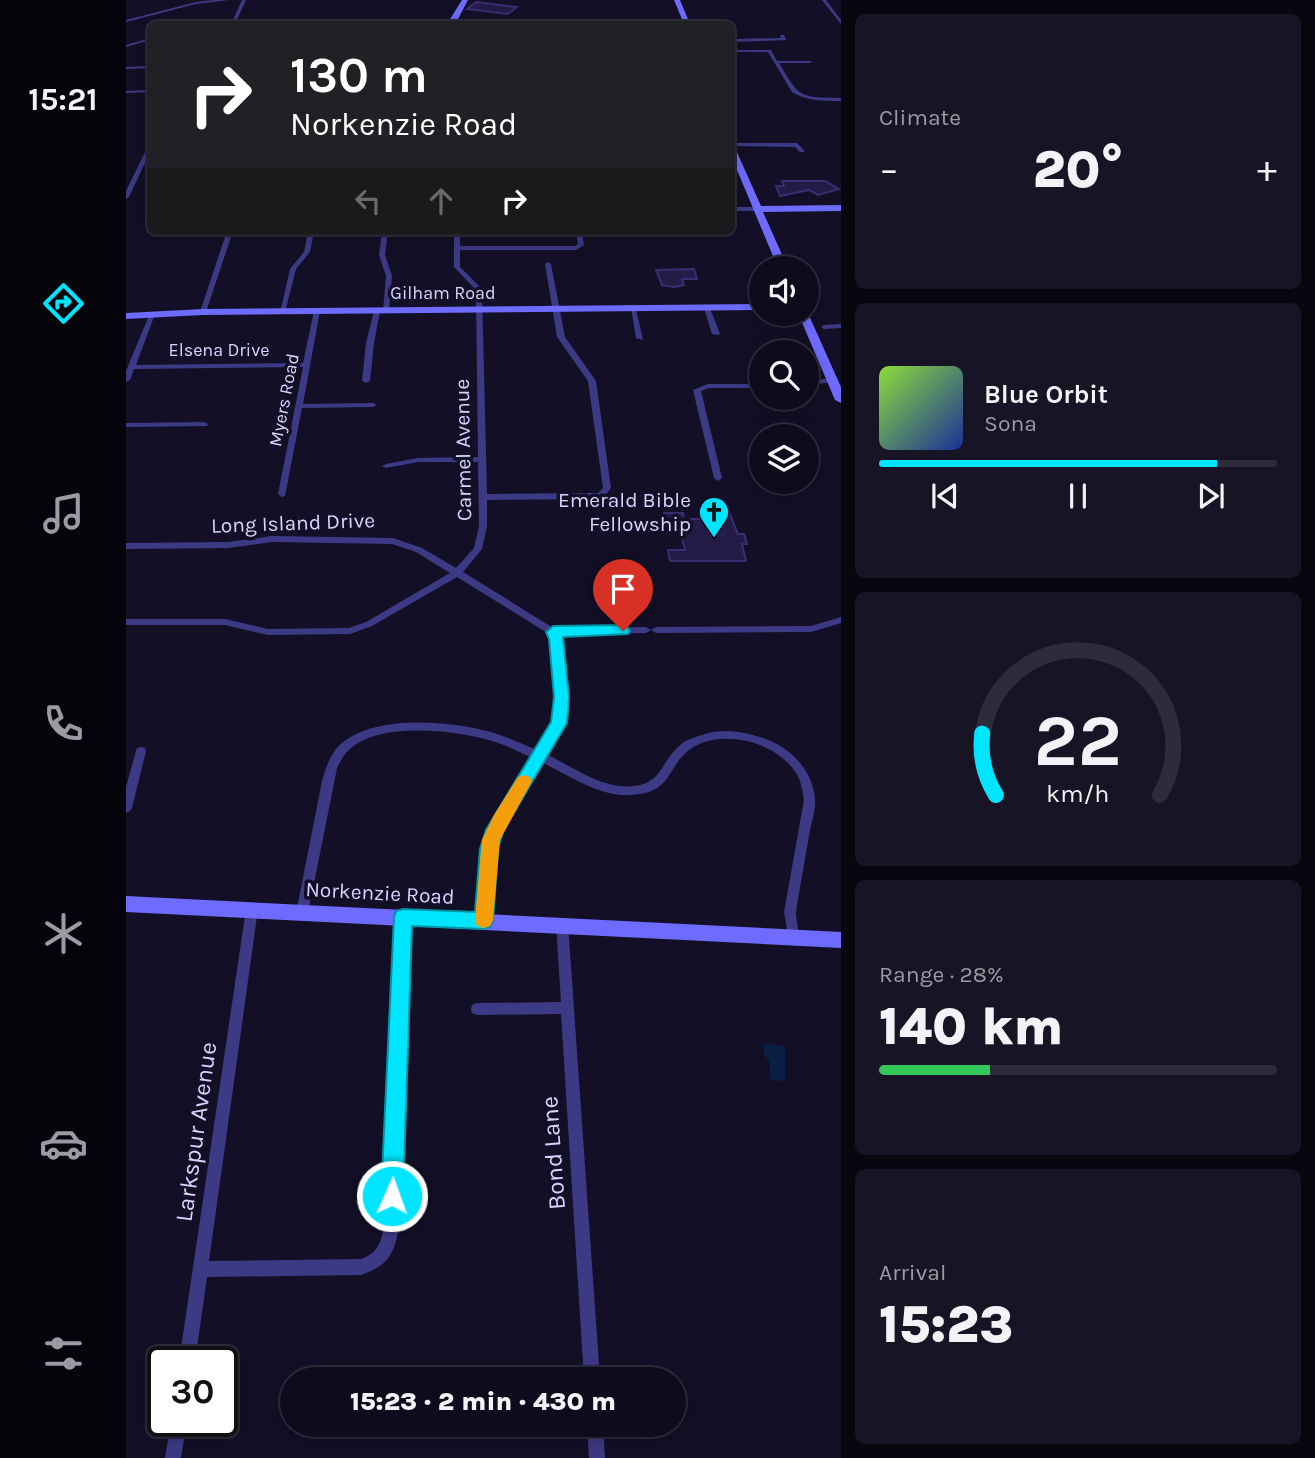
<!DOCTYPE html>
<meta charset="utf-8">
<style>
:root{--surface:#0e0b1c;--page:#171425;--text:#f1f3f6;--muted:#9b9ba3;--line:#2e2b3b;--accent:#00e5ff}
body{margin:0;font-family:Karla,sans-serif;background:var(--page);color:var(--text);height:100vh;display:flex;flex-direction:column;font-size:26px;white-space:nowrap}
*{box-sizing:border-box;margin:0}
p{font-size:23px;color:var(--muted)}
.icon{flex:none;width:38px;height:38px;fill:none;stroke:currentColor;stroke-width:2;stroke-linecap:round;stroke-linejoin:round}
.map{position:relative;flex:1;overflow:hidden}
.panel{display:flex;flex-direction:column;gap:14px;padding:14px;background:#08060f;width:474px}
.panel>*{flex:none}
.top-card{position:absolute;left:21px;top:21px;width:588px;height:214px;border-radius:10px;box-shadow:0 4px 18px #0003,0 0 0 2px var(--line);background:#202124;color:#fff;overflow:hidden}
.fabs{position:absolute;left:623px;top:256px;display:grid;gap:14px}
.fabs a{display:grid;place-items:center;width:70px;height:70px;border-radius:50%;background:var(--surface);box-shadow:0 4px 18px #0003,0 0 0 2px var(--line);font-size:35px}
.speed{position:absolute;left:21px;top:1346px;display:flex;gap:14px;font-size:35px;font-weight:700;text-align:center}
.speed>*{display:grid;place-content:center;width:91px;height:91px;border-radius:50%;background:var(--surface);box-shadow:0 4px 18px #0003,0 0 0 2px var(--line);line-height:1}
.speed .limit{border:4px solid #111;border-radius:10px;background:#fff;color:#111}
.pin{position:absolute;display:grid;place-items:center;width:60px;height:60px;color:#fff;margin:-72px -30px;border-radius:50% 50% 50% 0;rotate:-45deg;box-shadow:0 0 7px #0007}
.pin .icon{rotate:45deg}
.me{position:absolute;width:77px;margin:-38px;rotate:2deg;stroke-linejoin:round;filter:drop-shadow(0 0 5px #0008)}
.turn{display:flex;align-items:center;gap:24px;height:147px;padding:0 28px;font-size:32px}
.turn .icon{width:91px;height:91px;stroke-width:2.5}
.turn b{display:block;font-size:49px;line-height:60px}
.lanes{display:flex;align-items:center;height:66px;padding:0 28px;background:#0003;justify-content:center;gap:35px;direction:ltr}
.lanes .off{opacity:.35}
.big{font-size:52px;font-weight:800;line-height:1.1}
.panel .widget{flex:1;display:flex;flex-direction:column;justify-content:center;gap:10px;min-width:0;padding:0 24px;border-radius:10px;background:var(--page)}
.panel .dial{align-items:center;gap:0}
.dial svg{height:182px;overflow:visible;fill:none;stroke:var(--line);stroke-width:7;stroke-linecap:round;text-anchor:middle}
.dial text{fill:var(--text);stroke:none}
.song{display:flex;align-items:center;gap:21px}
.cover{width:84px;height:84px;border-radius:10px;background:linear-gradient(135deg,hsl(90 70% 55%),hsl(230 70% 35%))}
.played{height:7px;border-radius:4px;background:linear-gradient(90deg,var(--accent) 85%,var(--line) 85%)}
.keys{display:flex;justify-content:space-around;direction:ltr}
.heat{display:flex;justify-content:space-between;align-items:center;font-size:38px;direction:ltr}
.charge{height:10px;border-radius:5px;background:linear-gradient(90deg,#34c759 28%,var(--line) 0)}
.trip{position:absolute;left:154px;top:1367px;width:406px;height:70px;border-radius:35px;background:var(--surface);box-shadow:0 4px 18px #0003,0 0 0 2px var(--line);font-weight:800;line-height:70px;text-align:center}
main{display:flex;flex:1;min-height:0}
.dock{display:flex;flex-direction:column;width:126px;justify-content:space-around;align-items:center;background:#06040b;color:var(--muted)}
.dock .icon{width:49px;height:49px}
.dock .active{color:var(--accent)}
.dock b{font-size:32px;color:var(--text)}
.map>svg:first-child{display:block}
.water{fill:#0a1f44}
.building{fill:#241b47;stroke:#3b2d73;stroke-width:2}
.lines{fill:none;stroke-linecap:round;stroke-linejoin:round}
.street{fill:#3d3a85;fill-rule:evenodd}
.secondary{fill:#6f6bff;fill-rule:evenodd}
.route{fill:#00e5ff;stroke:#0095a6;stroke-width:2}
.slow{fill:#f59e0b}
.labels{text-anchor:middle;dominant-baseline:central;stroke-width:7;stroke-linejoin:round;paint-order:stroke}
.far-street-label{font-size:18px;fill:#d9d4ff;stroke:#130f26}
.street-label{font-size:21px;fill:#d9d4ff;stroke:#130f26}
.poi-label{font-size:21px;fill:#d9d4ff;stroke:#130f26;text-anchor:end}
.near-street-label{font-size:24px;fill:#d9d4ff;stroke:#130f26}
</style>
<main>
<nav class="dock">
<b>15:21</b>
<svg class="icon active" aria-label="directions" viewBox="0 0 24 24"><path d="M12 3l9 9-9 9-9-9zM9 14v-3h6M13 9l2 2-2 2"/></svg>
<svg class="icon" aria-label="music" viewBox="0 0 24 24"><path d="M9 18V5l10-2v13"/><circle cx="6" cy="18" r="3"/><circle cx="16" cy="16" r="3"/></svg>
<svg class="icon" aria-label="phone" viewBox="0 0 24 24"><path d="M5 4h4l2 5-3 2q2 4 5 5l2-3 5 2v4C11 20 4 13 5 4z"/></svg>
<svg class="icon" aria-label="climate" viewBox="0 0 24 24"><path d="M12 3v18M4 7l16 10M4 17L20 7"/></svg>
<svg class="icon" aria-label="car" viewBox="0 0 24 24"><path d="M5 17H2v-5l4-1 3-4h7l3 4 3 1v5h-3M9 17h6M6 11h13"/><circle cx="7" cy="17" r="2"/><circle cx="17" cy="17" r="2"/></svg>
<svg class="icon" aria-label="filters" viewBox="0 0 24 24"><path d="M4 7h16M4 17h16"/><circle cx="9" cy="7" r="2"/><circle cx="15" cy="17" r="2"/></svg>
</nav>
<div class="map">
<svg width="715" height="1458" viewBox="0 0 715 1458">
<rect width="100%" height="100%" fill="#130f26"/>
<path class="water" d="M644,1044L659,1047V1082L644,1079V1063L638,1054V1045Z"/>
<path class="building" d="M350,2L391,7L382,14L341,9Z
M656,181H699L713,189L692,195L683,190L654,196L650,186H658Z
M568,269L571,279H556L558,285L548,287L536,285L530,270Z
M578,512H603L612,534H618L621,544H616L620,561H544L542,550H559L554,529H541L538,513H557L558,519H579Z"/>
<g class="lines">
<path class="street" d="M88,0H103L70,4L0,22V20L70,2Z
M116,0H120L109,24H105Z
M696,0H700L715,20V24Z
M654,35H658L660,40L608,42L612,50H645L651,61H686L684,63H653C674,99 674,97 715,98V101C698,101 680,101 666,92L642,52H606L607,50L606,46V39L655,38Z
M24,38V40L0,47V45Z
M24,66V68L0,69V67Z
M24,90V92L0,93V91Z
M671,143L678,150V152H674L669,147L606,146V143Z
M22,146H24V152L3,197L0,199V191Z
M606,207H631L634,209L631,211H606Z
M101,231H107L80,312L75,313L74,312Z
M182,231H188L184,252L170,269L159,312L154,313L164,269L178,252Z
M256,231H262L259,255L266,276L263,311L260,313L257,311L260,276L253,255Z
M328,231H334V246H449L452,244L450,231H456L458,245L450,250H334V267L353,286L356,293L361,494L467,493H472L477,488L462,381L431,337L419,264L422,262L425,264L439,337L470,381L485,488L478,497L467,499L361,500V526L356,549L337,572L429,629L520,627L525,630L520,633L433,635L441,697L438,723L420,754C447,767 477,790 509,786C535,782 535,764 551,748C558,740 569,737 579,734C598,728 618,732 637,738C663,746 687,770 689,799C690,809 686,821 684,830C680,853 676,876 672,899C671,904 670,909 670,915C671,924 674,932 671,941L667,943L663,941L658,912L678,800C676,789 675,779 668,770C647,741 596,729 566,748C540,765 548,793 505,795C473,797 443,775 415,762L373,831L369,849L364,921L362,925L358,926L354,925L352,921L357,849L362,830L406,758C393,752 380,745 366,741C330,730 252,721 223,750C218,754 214,762 211,768L182,913L180,917L176,918L172,917L170,913L196,781C200,767 205,752 216,743C251,714 325,721 365,732C381,737 396,744 411,750L428,723L431,697L425,639L423,634L331,577L246,626L224,634L142,635L99,625H0V619H99L142,629L223,628L240,622L324,573L290,552L266,544L146,542L102,548L0,549V543L102,542L146,536L267,538L296,548L330,568L348,548L353,526L352,462H292L260,468L256,466L260,464L292,458L352,457L350,293L348,288L328,267Z
M581,306L584,308L594,334L592,335L586,334L578,308Z
M505,308L510,309L517,340L510,338Z
M191,309L194,311L177,404L247,403L251,405L247,407L176,408L159,496L156,497L152,494L177,367L8,369L4,380L0,382V371L24,313L29,314L10,365L177,363L188,311Z
M251,309L254,311L248,343L244,381L240,383L236,381L240,343L248,311Z
M715,324V328L698,329L695,327L698,325Z
M706,378H709V382L681,385V381Z
M582,384H635V388H583L575,391L596,478L592,481L588,478L567,390Z
M78,422L82,424L81,426L0,427V423Z
M715,617V623L685,632L530,633L525,630L530,627L685,626Z
M15,747L19,748L20,751L6,808L4,811L0,813V787L10,751L11,748Z
M126,904L130,905L132,909L83,1261L235,1259C252,1253 256,1241 258,1224L271,917L273,913L277,912L281,913L283,917L272,1232C267,1257 259,1267 235,1275L81,1277L69,1362H53L120,909L122,905Z
M436,918L440,920L442,924L474,1379H458L435,1014L351,1015L346,1013L345,1009L346,1005L351,1003L435,1002L430,924L432,920Z
M45,1421H61L55,1458H39Z
M461,1424H477L479,1458H463Z"/>
<path class="secondary" d="M336,0H342L331,21L321,24Z
M548,0H554L564,24H558Z
M606,148L610,150L635,206L715,205V211L637,212L662,268H652L606,158Z
M635,304V310L77,315L0,319V313L77,309Z
M681,311L715,387V403L709,400L672,313H681Z
M0,896L715,932V948L0,912Z"/>
</g>
<path class="route" d="M497,625L502,627L504,631L502,634L437,637L443,697L441,723L377,831L372,849L367,921L364,927L358,929L286,926L277,1196L274,1204L266,1208L259,1204L255,1196L268,917L270,911L277,909L349,912L354,849L360,830L425,722L428,697L423,639L420,632L427,626Z"/>
<path class="slow" d="M398,775L404,777L406,781L374,840L367,920L364,926L358,928L351,926L349,920L356,840L368,815L392,777Z"/>
<defs>
<g id="church-pin" transform="scale(1.575)"><path d="M0 17L-7.5 6A9.5 9.5 0 1 1 7.5 6Z" fill="#00e5ff" stroke="#130f26"/><path d="M-1.2-6h2.4v3.5h3.3v2.4h-3.3V6h-2.4V-.1h-3.3v-2.4h3.3Z" fill="#111"/></g>
</defs>
<g fill-rule="evenodd">
<use href="#church-pin" x="588" y="512"/>
</g>
<g class="labels">
<g class="far-street-label">
<text x="317" y="293">Gilham Road</text>
<text x="93" y="350">Elsena Drive</text>
<text transform="translate(158 400) rotate(-79)">Myers Road</text>
</g>
<g class="street-label">
<text transform="translate(337 450) rotate(-91)">Carmel Avenue</text>
<text transform="translate(167 523) rotate(-2)">Long Island Drive</text>
<text transform="translate(254 893) rotate(3)">Norkenzie Road</text>
</g>
<g class="poi-label">
<text x="565" y="500">Emerald Bible<tspan x="565" dy="24">Fellowship</tspan></text>
</g>
<g class="near-street-label">
<text transform="translate(70 1132) rotate(-82)">Larkspur Avenue</text>
<text transform="translate(427 1153) rotate(-94)">Bond Lane</text>
</g>
</g>
</svg>
<div class="fabs">
<a><svg class="icon" aria-label="sound" viewBox="0 0 24 24"><path d="M4 9h4l5-4v14l-5-4H4zM17 9q2 3 0 6"/></svg></a>
<a><svg class="icon" aria-label="search" viewBox="0 0 24 24"><circle cx="10" cy="10" r="6"/><path d="M15 15l6 6"/></svg></a>
<a><svg class="icon" aria-label="layers" viewBox="0 0 24 24"><path d="M12 4l9 5-9 5-9-5zM3 14l9 5 9-5"/></svg></a>
</div>
<div class="speed"><div class="limit">30</div></div>
<div class="pin" style="left:497px;top:631px;background:#d93025"><svg class="icon" aria-label="arrive" viewBox="0 0 24 24"><path d="M6 21V4h12l-3 4 3 4H6"/></svg></div>
<svg class="me" style="left:266px;top:1196px" viewBox="-20 -20 40 40"><circle r="17" fill="#00e5ff" stroke="#fff" stroke-width="3"/><path d="M0-11L8 9 0 5-8 9z" fill="#fff"/></svg>
<div class="trip">15:23 · 2 min · 430 m</div>
<div class="top-card">
<div class="turn"><svg class="icon" aria-label="right" viewBox="0 0 24 24"><path d="M7 20v-9h11M14 6l5 5-5 5"/></svg><div><b>130 m</b>Norkenzie Road</div></div>
<div class="lanes"><svg class="icon off" aria-label="left" viewBox="0 0 24 24"><path d="M17 20v-9H6M10 6l-5 5 5 5"/></svg><svg class="icon off" aria-label="ahead" viewBox="0 0 24 24"><path d="M12 20V5M6 11l6-6 6 6"/></svg><svg class="icon" aria-label="right" viewBox="0 0 24 24"><path d="M7 20v-9h11M14 6l5 5-5 5"/></svg></div>
</div>
</div>
<section class="panel">
<div class="widget"><p>Climate</p>
<div class="heat"><a>−</a><b class="big">20°</b><a>+</a></div>
</div>
<div class="widget">
<div class="song"><i class="cover"></i><div><b>Blue Orbit</b><p>Sona</p></div></div>
<div class="played"></div>
<div class="keys"><svg class="icon" aria-label="previous" viewBox="0 0 24 24"><path d="M18 5L8 12l10 7zM5 5v14"/></svg><svg class="icon" aria-label="pause" viewBox="0 0 24 24"><path d="M8 5v14M16 5v14"/></svg><svg class="icon" aria-label="next" viewBox="0 0 24 24"><path d="M6 5l10 7-10 7zM19 5v14"/></svg></div>
</div>
<div class="widget dial"><svg viewBox="0 0 100 80">
<path d="M14 69A42 42 0 1 1 86 69"/>
<path d="M14 69A42 42 0 0 1 8 42" stroke="#00e5ff"/>
<text x="50" y="56" font-size="32" font-weight="700">22</text>
<text x="50" y="72" font-size="11">km/h</text>
</svg></div>
<div class="widget"><p>Range · 28%</p><b class="big">140 km</b><div class="charge"></div></div>
<div class="widget"><p>Arrival</p><b class="big">15:23</b></div>
</section>
</main>
